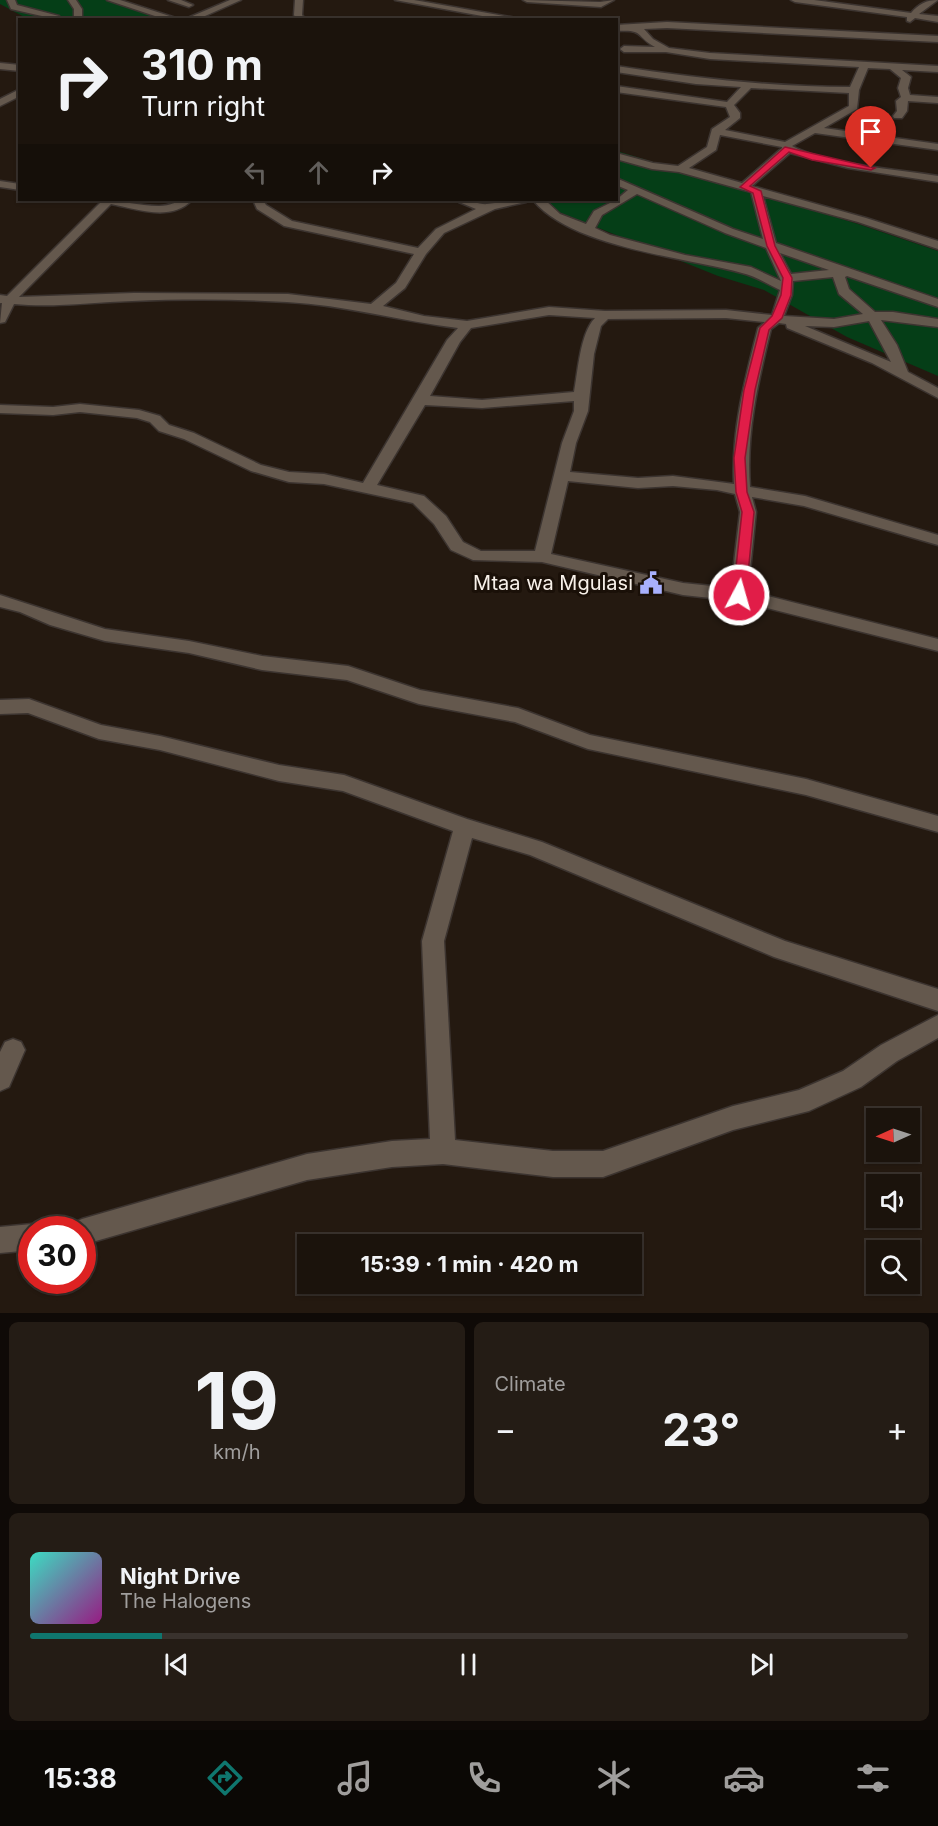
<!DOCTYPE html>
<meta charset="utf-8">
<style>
:root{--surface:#1b130c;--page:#241c15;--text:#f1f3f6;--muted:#a09e9d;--line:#39322d;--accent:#0f766e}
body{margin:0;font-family:Inter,sans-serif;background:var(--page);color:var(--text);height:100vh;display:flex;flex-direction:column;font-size:22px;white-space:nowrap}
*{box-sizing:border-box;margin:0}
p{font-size:20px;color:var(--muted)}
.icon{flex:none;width:33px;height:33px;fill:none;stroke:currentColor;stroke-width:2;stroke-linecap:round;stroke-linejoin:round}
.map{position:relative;height:1313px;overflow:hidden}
.panel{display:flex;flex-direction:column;gap:9px;padding:9px;background:#0f0a07;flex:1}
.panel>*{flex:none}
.hud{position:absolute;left:18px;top:18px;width:600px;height:183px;border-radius:0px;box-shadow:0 2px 4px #0004,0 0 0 2px var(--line);background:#1b130c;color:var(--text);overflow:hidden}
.needle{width:39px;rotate:267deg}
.controls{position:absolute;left:866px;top:1108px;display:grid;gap:12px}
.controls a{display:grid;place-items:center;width:54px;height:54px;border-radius:0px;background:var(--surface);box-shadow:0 2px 4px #0004,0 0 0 2px var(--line);font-size:30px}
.speed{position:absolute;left:18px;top:1216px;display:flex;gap:12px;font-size:30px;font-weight:700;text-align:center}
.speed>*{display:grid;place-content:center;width:78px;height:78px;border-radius:50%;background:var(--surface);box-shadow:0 2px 4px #0004,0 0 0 2px var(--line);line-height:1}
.speed .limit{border:9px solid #d22;background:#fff;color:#111}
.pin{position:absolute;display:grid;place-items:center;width:51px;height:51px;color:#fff;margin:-62px -26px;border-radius:50% 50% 50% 0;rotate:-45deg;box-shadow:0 0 6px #0007}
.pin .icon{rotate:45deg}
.me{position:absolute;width:66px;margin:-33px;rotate:6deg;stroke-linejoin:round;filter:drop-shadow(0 0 4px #0008)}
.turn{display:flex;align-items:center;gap:21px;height:126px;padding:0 24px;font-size:27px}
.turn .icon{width:78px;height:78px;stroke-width:2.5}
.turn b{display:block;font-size:42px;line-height:51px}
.lanes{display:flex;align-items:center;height:57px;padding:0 24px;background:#0003;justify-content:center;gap:30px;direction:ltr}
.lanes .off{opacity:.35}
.big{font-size:45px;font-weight:700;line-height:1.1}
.panel .card{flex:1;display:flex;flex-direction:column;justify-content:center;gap:9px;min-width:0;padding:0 21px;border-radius:9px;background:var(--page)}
.panel .dial{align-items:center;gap:0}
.dial b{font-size:78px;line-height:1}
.song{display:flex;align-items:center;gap:18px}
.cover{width:72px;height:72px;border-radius:9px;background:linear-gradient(135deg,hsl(170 70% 55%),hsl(310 70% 35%))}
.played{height:6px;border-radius:3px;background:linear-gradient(90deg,var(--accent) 15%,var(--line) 15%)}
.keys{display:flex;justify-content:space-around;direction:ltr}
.heat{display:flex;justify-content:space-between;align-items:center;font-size:33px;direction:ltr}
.panel .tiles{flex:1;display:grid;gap:9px;grid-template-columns:1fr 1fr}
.card:last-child{grid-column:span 2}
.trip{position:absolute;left:297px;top:1234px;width:345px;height:60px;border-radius:0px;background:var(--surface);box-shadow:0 2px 4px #0004,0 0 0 2px var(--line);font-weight:700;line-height:60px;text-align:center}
.tab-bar{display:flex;height:96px;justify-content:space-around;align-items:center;background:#0b0805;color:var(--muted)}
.tab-bar .icon{width:42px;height:42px}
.tab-bar .selected{color:var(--accent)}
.tab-bar b{font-size:27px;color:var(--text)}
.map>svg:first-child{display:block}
.green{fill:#053e17}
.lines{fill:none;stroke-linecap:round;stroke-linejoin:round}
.street-casing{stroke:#3c3430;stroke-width:3}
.street{fill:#64584d;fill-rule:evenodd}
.route{fill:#e11d48;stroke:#92132f;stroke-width:1.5}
.labels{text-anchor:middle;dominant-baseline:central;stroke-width:6;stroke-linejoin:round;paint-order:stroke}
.poi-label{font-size:20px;fill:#f8f1ea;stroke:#1a1008;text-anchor:end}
</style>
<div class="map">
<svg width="938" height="1313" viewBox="0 0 938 1313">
<rect width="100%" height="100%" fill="#241910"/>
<path class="green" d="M0,0H120L175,19H28L0,4Z
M617,151L858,224L938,251V376L847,337L764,290L718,276L529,200H616Z"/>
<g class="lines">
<g class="street-casing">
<path id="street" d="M7,0H15L17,5L59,16L55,19L11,9Z
M68,0H76L82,9V20H74V9Z
M107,0H120L182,20H167Z
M168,0H181L193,5L189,7Z
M230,0H241L196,20H183Z
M295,0H303L302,15L306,20H297L294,15Z
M395,0H414L527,20H504Z
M523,0L600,2L614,0L601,7L527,2Z
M791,0H814L911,13C919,4 926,0 938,0L919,14L938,16V22L915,18L910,22L907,21V17L795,2Z
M667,22L938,36V42L667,28L644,29L653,39L669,48L710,53L938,66V72L902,70L911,77L908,88L910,95L938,97V103L908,101L907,111L902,118H894L893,116L897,111L896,101L901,97L898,88L901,78L890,69L868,68L859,90L857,109L824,128L938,144V150L815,133L792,146C828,165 896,169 938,176V182L848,168L790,153L752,186L866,218L938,241V249L858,222L763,196L776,243L938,299V307L847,276L845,277L849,289L875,312H893L938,319V327L881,320L897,345L908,372L938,388V398L872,363L787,328L786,324L779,323L771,329C758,382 746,433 750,487L805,496L938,535V545L804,506L752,497L756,512L748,591L938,639V651L739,601L683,595L542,562L473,560L451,550L434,524L413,503L324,484L289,482L251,471L184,439L159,431L150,422L137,418L80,412L53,415L0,413V405L53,407L80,404L139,410L160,416L169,425L194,433L261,465L289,472L324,474L363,483L447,340L458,328C400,321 345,305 287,302C236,299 183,299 132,301C93,302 53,308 14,304L5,322L0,323L2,303H0V295L7,296L101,202L100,200C120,200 139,206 159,206C171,206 180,199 192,200C171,222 137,209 111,204L19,297L134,293L288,294L371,304L396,283L414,254L284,226L257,209L253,200H263L266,205L292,221L418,248L436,229L476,209L459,202L458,200C467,200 482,205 487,204C501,202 513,200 527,200L526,202L495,209L444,233L426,254L405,288L383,306L424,316L467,321L549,307L605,311L726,310L772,315L780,290C768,284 755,276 742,273C685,257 572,248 533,200H545L560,214L586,224L594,211L616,200L628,190L616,185V178L733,229L763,239L751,192L679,172L652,169L616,159V153L653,163L678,166L707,147L712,129L730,117L726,107L616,92V86L727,102L741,87L696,84L616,72V66C694,78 772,87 850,87L859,67L710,59L666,52H624L620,49L624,46L655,47C635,36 645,29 616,31V25ZM751,88L849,93V106L785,142L725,130L740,118V113L734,105ZM720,135L782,147V148L742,183L689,168L716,150ZM637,194L725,233L766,248L781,281L751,267L685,255L610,235L595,228L602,215ZM780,253L829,270L791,274ZM833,277L839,294L863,314L834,319L784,316L792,295L793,281ZM549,315L595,318C580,333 578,372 574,392L482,400L430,396L460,342L471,328ZM726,318L765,322L758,328C745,379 731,431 734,484L673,476L638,478L570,472L576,443L588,411L594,354L601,326L608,319ZM869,321L891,362L805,326L834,327ZM574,401V411L562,443L535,551H481L463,542L446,516L424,496L377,485L425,405L482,408ZM568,481L638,488L673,486L717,490L735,494L740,512L731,588L683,583L551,554Z
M0,63L20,65V71L0,69Z
M20,89V96L0,106V99Z
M0,181L20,184V190L0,187Z
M0,595L105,629L189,641L262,656L348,666L420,690L518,708L590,735L806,779L938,816V832L806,795L588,749L515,722L419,704L347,680L262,670L189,653L105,641L50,625L20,612L0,607Z
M29,699L101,725L160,736L279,765L344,775L467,819L542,842L785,941L938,989V1011L774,957L530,855L472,838L444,941L455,1140L553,1151H603L733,1106L799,1090L843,1071L881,1045L938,1015V1038L897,1061L861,1087L809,1111L733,1130L603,1177H553L443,1164L392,1167L307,1180L82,1245V1230H70L73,1223L82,1219L307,1154L392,1141L430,1139L422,941L453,831L343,791L279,781L160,750L99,739L28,713L0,714V700Z
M13,1039L21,1042L25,1050L9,1087L0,1091V1052L5,1042Z
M32,1224L42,1230H32V1250L0,1253V1227Z"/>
</g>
<use href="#street" class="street"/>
</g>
<path class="route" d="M785,147L875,168L871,170L812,160L789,152L750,186L761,191L775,246L792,278L791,295L782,318L769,330L755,390L745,458L747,492L754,512L746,595L739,600L733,595L742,512L736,492L734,458L744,390L760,328L772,316L781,295L783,278L767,246L753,193L740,187Z"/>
<defs>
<g id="civic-bare" transform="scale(1.8)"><path d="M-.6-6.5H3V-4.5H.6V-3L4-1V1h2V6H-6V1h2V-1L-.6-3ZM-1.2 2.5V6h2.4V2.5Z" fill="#a8b0fc" stroke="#1a1008" stroke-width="2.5" paint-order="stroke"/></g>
</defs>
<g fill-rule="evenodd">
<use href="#civic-bare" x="651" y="583"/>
</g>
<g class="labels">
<g class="poi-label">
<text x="633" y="583">Mtaa wa Mgulasi</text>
</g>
</g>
</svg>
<div class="controls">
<a><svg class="needle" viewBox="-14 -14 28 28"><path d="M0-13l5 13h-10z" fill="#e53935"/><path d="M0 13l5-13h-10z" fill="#a09e9d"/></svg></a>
<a><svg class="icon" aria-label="sound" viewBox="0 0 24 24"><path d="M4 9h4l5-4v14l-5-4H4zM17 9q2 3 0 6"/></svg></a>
<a><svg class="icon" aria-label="search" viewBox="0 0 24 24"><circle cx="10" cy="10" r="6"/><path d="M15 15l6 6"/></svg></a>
</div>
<div class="speed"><div class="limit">30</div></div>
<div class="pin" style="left:871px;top:168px;background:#d93025"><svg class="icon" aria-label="arrive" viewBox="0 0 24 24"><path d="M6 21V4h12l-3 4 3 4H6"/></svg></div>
<svg class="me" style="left:739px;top:595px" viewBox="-20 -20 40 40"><circle r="17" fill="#e11d48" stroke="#fff" stroke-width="3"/><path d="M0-11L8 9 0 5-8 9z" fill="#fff"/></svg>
<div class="trip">15:39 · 1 min · 420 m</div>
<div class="hud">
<div class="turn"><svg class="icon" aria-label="right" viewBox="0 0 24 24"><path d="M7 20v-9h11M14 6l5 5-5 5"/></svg><div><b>310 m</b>Turn right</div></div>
<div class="lanes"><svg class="icon off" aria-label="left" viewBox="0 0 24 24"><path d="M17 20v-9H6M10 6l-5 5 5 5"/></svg><svg class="icon off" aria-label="ahead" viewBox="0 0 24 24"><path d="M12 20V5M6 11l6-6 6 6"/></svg><svg class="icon" aria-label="right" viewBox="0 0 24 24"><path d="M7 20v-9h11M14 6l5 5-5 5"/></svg></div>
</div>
</div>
<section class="panel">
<div class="tiles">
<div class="card dial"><b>19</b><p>km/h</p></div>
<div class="card"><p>Climate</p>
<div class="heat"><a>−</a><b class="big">23°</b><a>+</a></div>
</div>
<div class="card">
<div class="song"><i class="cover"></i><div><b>Night Drive</b><p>The Halogens</p></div></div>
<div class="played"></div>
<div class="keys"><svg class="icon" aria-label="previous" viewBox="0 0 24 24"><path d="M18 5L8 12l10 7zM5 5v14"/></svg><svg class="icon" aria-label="pause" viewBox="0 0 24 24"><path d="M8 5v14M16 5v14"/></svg><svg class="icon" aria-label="next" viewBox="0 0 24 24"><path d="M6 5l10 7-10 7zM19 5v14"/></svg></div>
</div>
</div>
</section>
<nav class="tab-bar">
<b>15:38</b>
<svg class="icon selected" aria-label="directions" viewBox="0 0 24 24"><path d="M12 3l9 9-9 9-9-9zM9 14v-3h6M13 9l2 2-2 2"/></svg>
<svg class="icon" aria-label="music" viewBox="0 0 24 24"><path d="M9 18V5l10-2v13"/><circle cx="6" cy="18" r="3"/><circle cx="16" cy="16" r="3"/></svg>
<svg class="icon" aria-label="phone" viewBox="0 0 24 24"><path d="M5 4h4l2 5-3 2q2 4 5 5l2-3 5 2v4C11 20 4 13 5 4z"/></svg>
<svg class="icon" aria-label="climate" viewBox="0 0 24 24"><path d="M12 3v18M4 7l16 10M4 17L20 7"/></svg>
<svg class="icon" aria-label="car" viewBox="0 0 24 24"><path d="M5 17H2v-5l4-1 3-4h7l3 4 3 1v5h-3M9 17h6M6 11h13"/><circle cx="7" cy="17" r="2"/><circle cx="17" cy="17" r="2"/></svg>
<svg class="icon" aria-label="filters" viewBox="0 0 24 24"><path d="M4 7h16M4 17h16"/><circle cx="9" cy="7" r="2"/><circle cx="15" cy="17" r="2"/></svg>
</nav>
